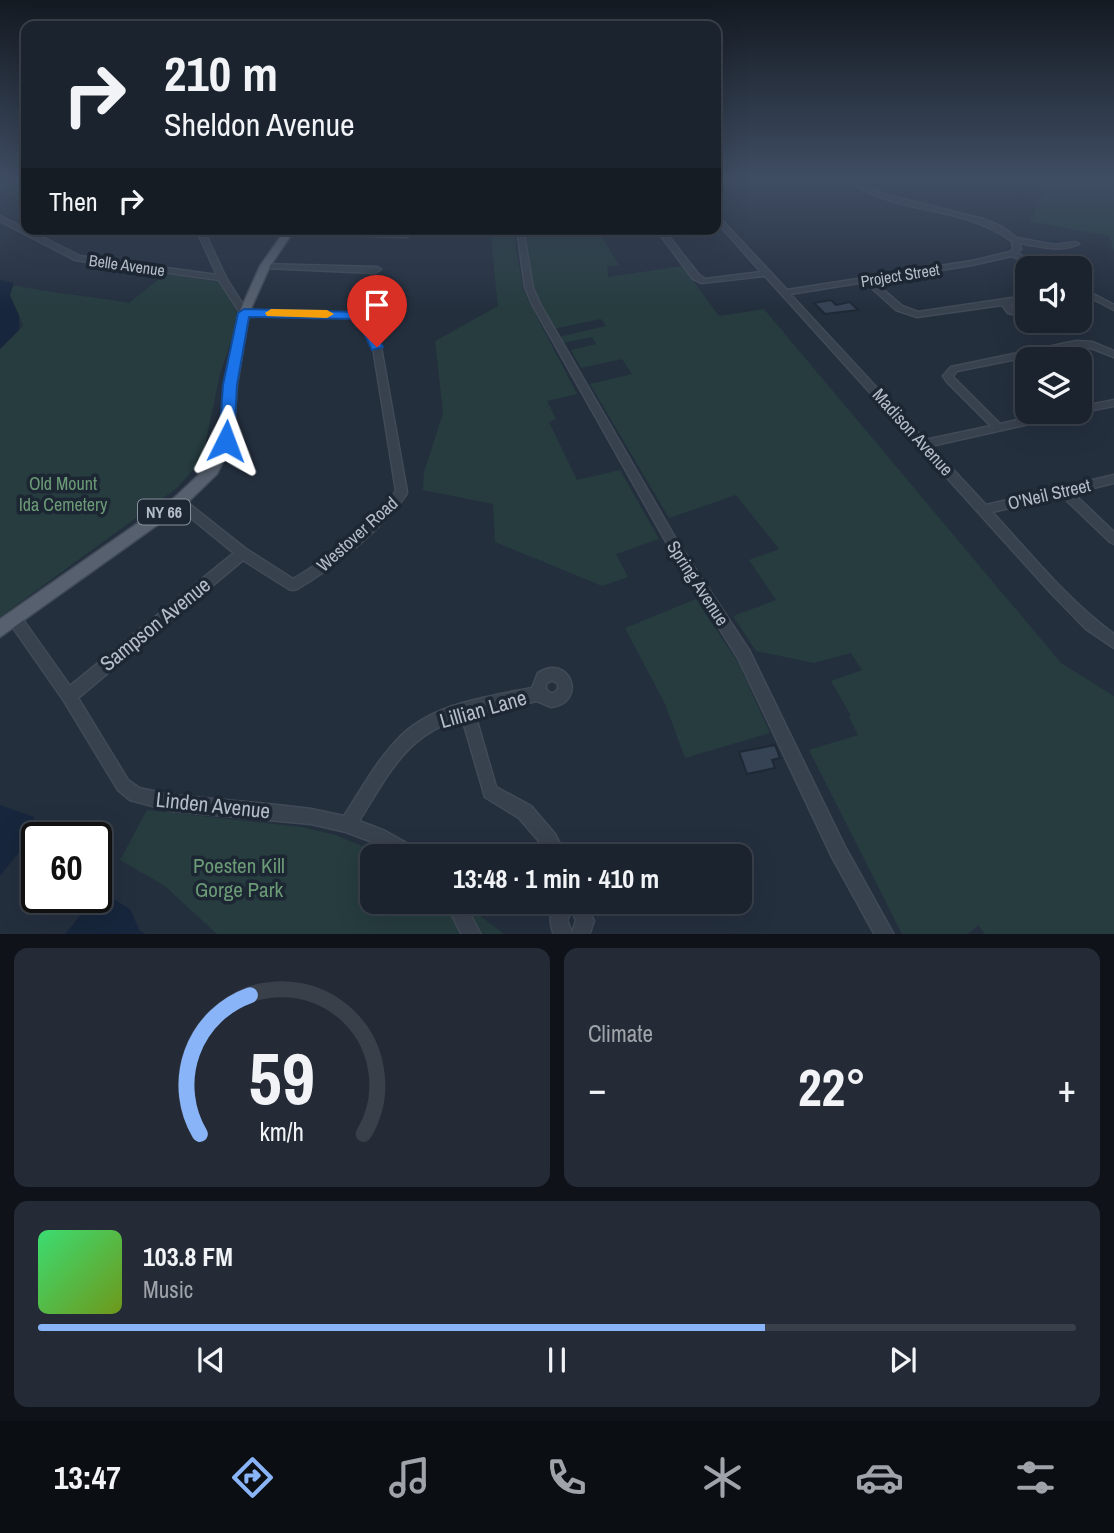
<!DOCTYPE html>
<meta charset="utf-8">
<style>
:root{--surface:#1b232e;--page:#242b36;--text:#f1f3f6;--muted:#a0a4aa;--line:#39404a;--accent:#8ab4f8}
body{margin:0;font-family:"Archivo Narrow",sans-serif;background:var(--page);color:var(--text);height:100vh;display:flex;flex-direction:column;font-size:26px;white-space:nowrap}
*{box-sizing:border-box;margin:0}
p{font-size:23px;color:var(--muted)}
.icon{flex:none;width:38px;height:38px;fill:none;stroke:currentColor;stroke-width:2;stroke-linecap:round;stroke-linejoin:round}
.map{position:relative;height:934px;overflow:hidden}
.panel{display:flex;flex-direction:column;gap:14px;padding:14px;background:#0f1319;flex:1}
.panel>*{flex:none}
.top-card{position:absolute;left:21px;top:21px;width:700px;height:214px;border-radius:14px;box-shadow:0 7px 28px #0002,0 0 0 2px var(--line);background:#1b232e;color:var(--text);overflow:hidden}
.tools{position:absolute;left:1015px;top:256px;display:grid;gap:14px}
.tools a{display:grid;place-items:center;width:77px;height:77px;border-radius:14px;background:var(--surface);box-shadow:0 7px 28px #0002,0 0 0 2px var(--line);font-size:35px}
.speed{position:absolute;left:21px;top:822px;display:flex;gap:14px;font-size:35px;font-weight:700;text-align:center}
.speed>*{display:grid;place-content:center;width:91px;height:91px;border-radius:50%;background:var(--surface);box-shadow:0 7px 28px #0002,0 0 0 2px var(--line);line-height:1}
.speed .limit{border:4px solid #111;border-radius:10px;background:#fff;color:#111}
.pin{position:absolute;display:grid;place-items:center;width:60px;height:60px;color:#fff;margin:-72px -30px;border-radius:50% 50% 50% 0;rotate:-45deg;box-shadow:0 0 7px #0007}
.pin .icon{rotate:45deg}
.me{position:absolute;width:77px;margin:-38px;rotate:3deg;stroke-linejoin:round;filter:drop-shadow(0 0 5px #0008)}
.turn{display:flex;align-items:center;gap:24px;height:147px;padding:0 28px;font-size:32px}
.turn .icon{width:91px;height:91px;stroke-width:2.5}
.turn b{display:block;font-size:49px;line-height:60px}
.then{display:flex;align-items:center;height:66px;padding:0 28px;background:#0003;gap:14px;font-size:26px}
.big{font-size:52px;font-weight:700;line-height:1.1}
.panel .widget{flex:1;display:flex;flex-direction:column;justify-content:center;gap:10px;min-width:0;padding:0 24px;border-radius:14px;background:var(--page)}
.panel .dial{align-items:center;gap:0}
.dial svg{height:182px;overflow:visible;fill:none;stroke:var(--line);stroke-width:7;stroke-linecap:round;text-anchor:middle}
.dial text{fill:var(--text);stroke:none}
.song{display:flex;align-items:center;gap:21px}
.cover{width:84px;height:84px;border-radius:10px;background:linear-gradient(135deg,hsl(140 70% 55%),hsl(80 70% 35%))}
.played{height:7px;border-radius:4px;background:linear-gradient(90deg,var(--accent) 70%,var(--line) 70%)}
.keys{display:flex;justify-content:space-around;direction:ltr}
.heat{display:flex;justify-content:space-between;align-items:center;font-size:38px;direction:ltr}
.panel .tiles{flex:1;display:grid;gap:14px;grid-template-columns:1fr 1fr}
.widget:last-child{grid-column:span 2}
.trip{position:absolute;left:360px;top:844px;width:392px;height:70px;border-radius:14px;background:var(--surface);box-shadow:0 7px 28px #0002,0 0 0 2px var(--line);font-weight:700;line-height:70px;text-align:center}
.dock{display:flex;height:112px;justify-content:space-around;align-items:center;background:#0b0e12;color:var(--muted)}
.dock .icon{width:49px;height:49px}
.dock .selected{color:var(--accent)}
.dock b{font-size:32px;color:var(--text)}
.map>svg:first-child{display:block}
.green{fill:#263c3f}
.water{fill:#17263c}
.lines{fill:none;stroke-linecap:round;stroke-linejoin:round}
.stream{stroke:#17263c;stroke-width:2}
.building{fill:#364354;stroke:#1f2835;stroke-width:2}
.minor-casing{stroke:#414a57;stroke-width:3}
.major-casing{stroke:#414a57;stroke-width:3}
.minor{fill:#38414e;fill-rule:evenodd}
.major{fill:#56606e;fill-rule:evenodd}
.route{fill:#1a73e8;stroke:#114b97;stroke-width:2}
.slow{fill:#f59e0b}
.labels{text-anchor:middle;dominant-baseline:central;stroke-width:7;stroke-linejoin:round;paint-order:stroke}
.far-street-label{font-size:16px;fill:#b4bcc9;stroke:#1d2633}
.shield{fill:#1d2633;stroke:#878f9c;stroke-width:2}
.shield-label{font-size:16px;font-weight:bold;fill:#b4bcc9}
.street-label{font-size:18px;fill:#b4bcc9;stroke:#1d2633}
.park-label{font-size:18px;fill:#6b9a76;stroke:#1d2633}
.near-street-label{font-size:21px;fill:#b4bcc9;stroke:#1d2633}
.near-park-label{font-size:21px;fill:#6b9a76;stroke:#1d2633}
</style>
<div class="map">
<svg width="1114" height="935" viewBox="0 0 1114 935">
<rect width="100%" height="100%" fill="#242f3e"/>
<path class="green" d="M0,178H26V199L20,200L0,191Z
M956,178H1114V250L1109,236L1030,222L1043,192Z
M490,229H513L523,290L577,394L547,401L556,419L549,422L577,480L620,470L659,539L616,554L628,577L602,586L495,542L493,504L423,490L424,472L443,413L435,341L498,306Z
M522,229H597L619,265L607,267L608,277L682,266L719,316L764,309L1061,663L1114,696V934H985L978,925L968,934H902L809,750L858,735L849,717L851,716L831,681L862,670L851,653L814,663L756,651L733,616L776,600L749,560L779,549L736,495L669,518L590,384L632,374L622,359L581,368L571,350L596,344L592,337L562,343L559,337L606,326L601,319L553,329L532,289Z
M165,274L220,282L239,317L220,374L202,460L177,488L0,617V350L23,326C18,308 7,298 0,282C43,293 86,295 129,303Z
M696,599L739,664L770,733L685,758L665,704L625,628Z
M147,810L302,827L335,835L388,856H373V901H461L504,934H217L165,886L120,860Z"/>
<path class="water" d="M0,280L14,283L10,295L19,316V330L0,348Z
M0,805L34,817L32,836L0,876Z
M112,898L130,909L140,931L146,934H65L84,911Z"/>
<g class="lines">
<path class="stream" d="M1034,178H1058
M1100,178L1114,180"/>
</g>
<path class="building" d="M831,300L836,305L850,302L858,310L825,314L814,303Z
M775,745L780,758L772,760L775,768L747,774L739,752Z"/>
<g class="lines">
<g class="minor-casing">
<path id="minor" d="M843,178H850L868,188L890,196L983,219L1002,227L1017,238L1055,245L1075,242L1079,244C1060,253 1039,246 1019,243L1021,249L1017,253L1045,268H1035L1012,256L972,265L873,281L902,306L918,312L1012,298L1027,302V306L1013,303L1010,305L1014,309L1027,313V317L1008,313L1002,305L917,317L896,310L865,282L790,294L925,440L991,426L947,382L943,376L951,367L1076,341L1092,342L1114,351V357L1091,348L1076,347L957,371L953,376L954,378L1000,424L1057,411H1080V407L1114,400V406L1078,413L931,446L986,505L1114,475V483L1073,493L1114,532V544L1110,542L1062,496L992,512C1031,554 1068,601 1114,634V648L1086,629L1051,593L765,276L701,283L693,279L656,229H663L699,275L705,279L761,272L716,221V215L718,216L787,290L972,261L1010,252L1013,249L1012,241C962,204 892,215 843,178Z
M0,216L80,256L217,275L196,229H203L226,278L247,311L357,313L367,319L381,347L407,492L406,495C382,529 333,568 297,589L293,590L289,589L243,560L78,698L128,780L139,788L171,795L277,805L311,809L344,816C361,790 376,762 397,740C430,704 486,697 532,688L538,673C570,652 588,703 551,707L537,701L475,714L496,787L531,806L555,834L566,856H549L543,846L519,818L485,797L462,718C406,734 388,775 359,821L385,831L419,850L421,856H397L375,843L346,832L311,824L171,811L130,800L118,790L64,701L9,622L8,618L9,614L14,612L19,614L70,686L234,553L175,505L173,502L175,499H183L246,549L293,579C326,561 375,521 396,491L373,347L361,322L352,317L241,315L219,280L75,260L0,221ZM550,681H554L558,684V689L554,693H550L546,689V684Z
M517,229H523L533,288L540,304L677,541L749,650L844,845L894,935H875L832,857L739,660L669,547L532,304L525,288Z
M289,230L407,233L411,235L407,237L287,233V231Z
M262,264L377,267L381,269L375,273L265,268H262Z
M1080,287L1114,305V310L1080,292Z
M445,901H463L481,935H462Z
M585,901L594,921L589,935H554C549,922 549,912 558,902ZM570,914H574L576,921L572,933L567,920Z"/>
</g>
<g class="major-casing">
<path id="major" d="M286,229H295L270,266L249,313L237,385L233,441L217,474L184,506L0,637V619L174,498L207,467L219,441L225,385L239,313L260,266Z"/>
</g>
<use href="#minor" class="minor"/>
<use href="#major" class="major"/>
</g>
<linearGradient id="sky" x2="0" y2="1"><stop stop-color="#141a22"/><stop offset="0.58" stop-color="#3f4d63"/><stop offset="1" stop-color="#3f4d63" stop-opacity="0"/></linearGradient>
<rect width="1114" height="308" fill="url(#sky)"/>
<path class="route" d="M244,309L358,312L369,318L383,347L372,350L359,323L351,319L249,317L237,385L234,441L226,447L219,441L223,385L238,313Z"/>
<path class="slow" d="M271,309L327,310L334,314L327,318L267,316L265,313Z"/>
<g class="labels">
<g class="far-street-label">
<text transform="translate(127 265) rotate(8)">Belle Avenue</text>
<text transform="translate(900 275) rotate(-9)">Project Street</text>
</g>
<rect class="shield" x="138" y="499.5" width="52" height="25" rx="5"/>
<g class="shield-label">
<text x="164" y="512">NY 66</text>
</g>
<g class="street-label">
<text transform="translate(913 432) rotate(48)">Madison Avenue</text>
<text transform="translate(1049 494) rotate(-13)">O'Neil Street</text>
<text transform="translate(357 534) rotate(-42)">Westover Road</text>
<text transform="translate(698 583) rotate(57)">Spring Avenue</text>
</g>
<g class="park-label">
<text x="63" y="483">Old Mount<tspan x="63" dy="21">Ida Cemetery</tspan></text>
</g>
<g class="near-street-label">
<text transform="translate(155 624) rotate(-39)">Sampson Avenue</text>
<text transform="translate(483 709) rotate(-16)">Lillian Lane</text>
<text transform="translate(213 805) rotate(6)">Linden Avenue</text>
</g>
<g class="near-park-label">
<text x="239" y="865">Poesten Kill<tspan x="239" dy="24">Gorge Park</tspan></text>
</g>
</g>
</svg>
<div class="tools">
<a><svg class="icon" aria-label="sound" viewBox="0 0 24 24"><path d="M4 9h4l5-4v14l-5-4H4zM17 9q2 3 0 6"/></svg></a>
<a><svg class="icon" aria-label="layers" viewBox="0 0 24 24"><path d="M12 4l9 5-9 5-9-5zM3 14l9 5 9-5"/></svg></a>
</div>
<div class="speed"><div class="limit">60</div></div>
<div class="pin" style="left:377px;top:347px;background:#d93025"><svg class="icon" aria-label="arrive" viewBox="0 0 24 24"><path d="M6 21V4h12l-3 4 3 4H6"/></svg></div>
<svg class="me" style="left:226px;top:441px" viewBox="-20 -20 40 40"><path d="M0-17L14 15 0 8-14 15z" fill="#1a73e8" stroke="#fff" stroke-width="4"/></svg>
<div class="trip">13:48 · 1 min · 410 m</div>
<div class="top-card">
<div class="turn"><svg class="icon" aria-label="right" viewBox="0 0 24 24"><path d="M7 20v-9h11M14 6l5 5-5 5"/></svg><div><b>210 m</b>Sheldon Avenue</div></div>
<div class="then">Then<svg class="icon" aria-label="right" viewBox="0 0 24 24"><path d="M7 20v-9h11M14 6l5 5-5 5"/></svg></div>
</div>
</div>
<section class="panel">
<div class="tiles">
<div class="widget dial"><svg viewBox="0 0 100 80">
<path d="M14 69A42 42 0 1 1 86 69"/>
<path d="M14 69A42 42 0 0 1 36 8" stroke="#8ab4f8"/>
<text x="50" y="56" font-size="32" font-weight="700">59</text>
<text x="50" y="72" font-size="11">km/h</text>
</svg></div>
<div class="widget"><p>Climate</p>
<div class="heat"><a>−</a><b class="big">22°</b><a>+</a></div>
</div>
<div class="widget">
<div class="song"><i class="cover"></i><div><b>103.8 FM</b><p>Music</p></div></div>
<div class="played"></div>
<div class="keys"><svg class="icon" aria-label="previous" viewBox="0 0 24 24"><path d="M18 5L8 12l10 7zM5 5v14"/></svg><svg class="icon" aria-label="pause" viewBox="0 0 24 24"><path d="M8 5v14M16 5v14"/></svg><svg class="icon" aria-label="next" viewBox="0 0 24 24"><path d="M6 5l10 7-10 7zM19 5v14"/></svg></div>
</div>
</div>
</section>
<nav class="dock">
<b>13:47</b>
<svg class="icon selected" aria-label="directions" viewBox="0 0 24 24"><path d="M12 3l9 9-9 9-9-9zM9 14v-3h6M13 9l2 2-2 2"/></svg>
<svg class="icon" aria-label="music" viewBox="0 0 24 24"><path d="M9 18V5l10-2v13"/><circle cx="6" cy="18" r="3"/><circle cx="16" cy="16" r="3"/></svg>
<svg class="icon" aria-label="phone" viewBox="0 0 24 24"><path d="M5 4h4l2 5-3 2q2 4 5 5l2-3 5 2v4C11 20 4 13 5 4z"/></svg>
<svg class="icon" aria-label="climate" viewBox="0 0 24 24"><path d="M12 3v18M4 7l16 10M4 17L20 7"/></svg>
<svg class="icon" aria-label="car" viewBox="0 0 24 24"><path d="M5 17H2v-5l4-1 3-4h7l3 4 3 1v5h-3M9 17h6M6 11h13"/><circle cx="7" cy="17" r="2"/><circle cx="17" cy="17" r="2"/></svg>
<svg class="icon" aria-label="filters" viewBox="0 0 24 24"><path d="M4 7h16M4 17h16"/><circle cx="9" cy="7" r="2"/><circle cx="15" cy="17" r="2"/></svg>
</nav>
